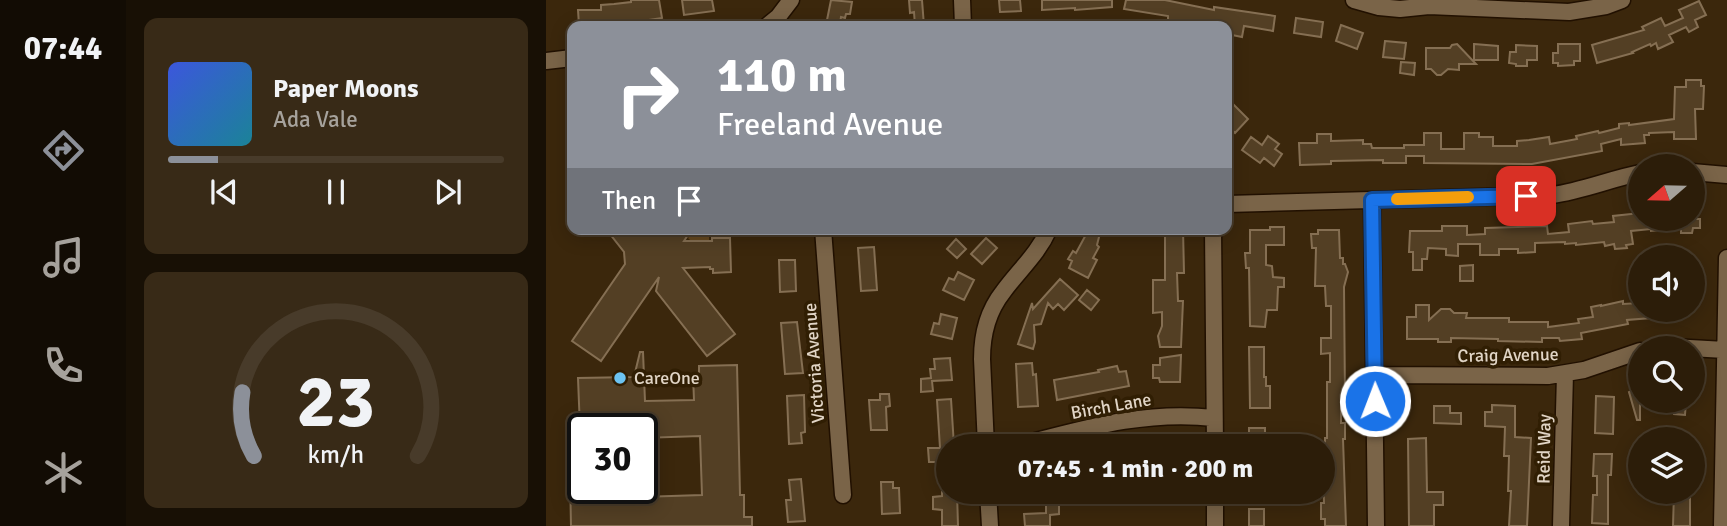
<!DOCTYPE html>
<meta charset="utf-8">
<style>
:root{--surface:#2c1d09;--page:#382a17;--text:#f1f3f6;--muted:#a6a29c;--line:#483b2a;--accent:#8c9099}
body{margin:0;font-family:Signika,sans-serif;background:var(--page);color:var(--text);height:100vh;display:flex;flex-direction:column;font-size:26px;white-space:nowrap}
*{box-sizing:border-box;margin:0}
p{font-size:23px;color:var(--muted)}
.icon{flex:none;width:38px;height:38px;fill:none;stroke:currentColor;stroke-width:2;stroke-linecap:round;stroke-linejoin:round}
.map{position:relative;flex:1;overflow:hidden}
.details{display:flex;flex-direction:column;gap:18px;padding:18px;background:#181005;width:420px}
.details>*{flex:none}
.guide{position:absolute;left:21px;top:21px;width:665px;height:214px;border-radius:14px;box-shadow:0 4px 18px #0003,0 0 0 2px var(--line);background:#8c9099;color:#fff;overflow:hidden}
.needle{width:46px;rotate:250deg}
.fabs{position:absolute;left:1082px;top:154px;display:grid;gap:14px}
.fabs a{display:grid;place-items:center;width:77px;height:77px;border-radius:50%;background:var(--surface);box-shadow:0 4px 18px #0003,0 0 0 2px var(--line);font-size:35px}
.speed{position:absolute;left:21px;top:413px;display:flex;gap:14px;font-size:35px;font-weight:700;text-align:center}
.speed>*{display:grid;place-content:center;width:91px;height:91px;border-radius:50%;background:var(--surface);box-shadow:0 4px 18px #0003,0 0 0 2px var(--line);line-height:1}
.speed .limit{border:4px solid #111;border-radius:10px;background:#fff;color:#111}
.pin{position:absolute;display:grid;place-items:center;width:60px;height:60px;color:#fff;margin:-30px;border-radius:14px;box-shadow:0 4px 10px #0006}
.me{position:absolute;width:77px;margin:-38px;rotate:359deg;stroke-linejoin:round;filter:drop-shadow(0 0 5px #0008)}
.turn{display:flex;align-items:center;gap:24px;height:147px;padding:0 35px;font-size:32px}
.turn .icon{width:91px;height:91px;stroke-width:2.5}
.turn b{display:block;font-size:49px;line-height:60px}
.then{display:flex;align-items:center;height:66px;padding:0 35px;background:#0003;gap:14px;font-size:26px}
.details .widget{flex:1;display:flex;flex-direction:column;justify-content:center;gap:10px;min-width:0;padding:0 24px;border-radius:14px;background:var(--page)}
.details .dial{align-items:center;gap:0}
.dial svg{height:182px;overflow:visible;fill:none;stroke:var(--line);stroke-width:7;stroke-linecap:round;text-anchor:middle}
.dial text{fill:var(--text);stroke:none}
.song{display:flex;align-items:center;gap:21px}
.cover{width:84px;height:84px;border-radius:10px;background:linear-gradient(135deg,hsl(230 70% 55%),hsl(190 70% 35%))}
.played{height:7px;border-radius:4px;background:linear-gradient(90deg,var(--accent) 15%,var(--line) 15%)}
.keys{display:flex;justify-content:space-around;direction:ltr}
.trip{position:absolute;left:390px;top:434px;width:399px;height:70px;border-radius:35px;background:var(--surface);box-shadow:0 4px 18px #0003,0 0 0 2px var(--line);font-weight:700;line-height:70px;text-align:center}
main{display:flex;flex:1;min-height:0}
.menu{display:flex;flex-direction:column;width:126px;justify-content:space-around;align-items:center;background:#120c04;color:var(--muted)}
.menu .icon{width:49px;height:49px}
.menu .active{color:var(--accent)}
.menu b{font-size:32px;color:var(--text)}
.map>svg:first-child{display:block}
.green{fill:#64471f}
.building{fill:#533f24;stroke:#856f53;stroke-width:2}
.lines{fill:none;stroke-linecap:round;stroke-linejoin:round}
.minor-casing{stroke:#211000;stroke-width:19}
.minor{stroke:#7a6448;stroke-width:16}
.route-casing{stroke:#114b97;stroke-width:18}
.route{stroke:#1a73e8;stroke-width:12}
.slow{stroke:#f59e0b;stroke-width:12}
.poi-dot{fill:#6cc3f2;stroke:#301e03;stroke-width:2.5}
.labels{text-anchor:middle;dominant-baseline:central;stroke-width:7;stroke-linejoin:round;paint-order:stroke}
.street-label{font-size:18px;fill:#e1d5c6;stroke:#301e03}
.poi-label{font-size:18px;fill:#e1d5c6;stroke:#301e03;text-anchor:start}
</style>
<main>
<nav class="menu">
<b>07:44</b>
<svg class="icon active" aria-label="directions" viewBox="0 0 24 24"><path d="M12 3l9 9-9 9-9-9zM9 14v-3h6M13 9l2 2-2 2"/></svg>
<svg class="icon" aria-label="music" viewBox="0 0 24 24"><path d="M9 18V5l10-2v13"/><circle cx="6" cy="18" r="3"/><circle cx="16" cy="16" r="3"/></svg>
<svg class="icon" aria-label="phone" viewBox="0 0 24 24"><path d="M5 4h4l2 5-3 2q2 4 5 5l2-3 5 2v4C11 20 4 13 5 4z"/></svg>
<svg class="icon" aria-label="climate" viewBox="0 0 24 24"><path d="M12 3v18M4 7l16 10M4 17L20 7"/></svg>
</nav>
<section class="details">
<div class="widget">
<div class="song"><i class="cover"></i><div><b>Paper Moons</b><p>Ada Vale</p></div></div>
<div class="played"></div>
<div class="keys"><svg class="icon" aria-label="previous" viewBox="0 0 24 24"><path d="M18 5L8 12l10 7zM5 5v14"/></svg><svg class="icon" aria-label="pause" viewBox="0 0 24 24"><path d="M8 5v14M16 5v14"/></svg><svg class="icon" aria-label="next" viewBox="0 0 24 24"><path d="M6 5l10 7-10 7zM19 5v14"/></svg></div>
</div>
<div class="widget dial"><svg viewBox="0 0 100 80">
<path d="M14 69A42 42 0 1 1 86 69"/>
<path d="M14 69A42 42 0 0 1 9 41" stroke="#8c9099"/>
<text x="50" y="56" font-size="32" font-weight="700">23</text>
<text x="50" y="72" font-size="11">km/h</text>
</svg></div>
</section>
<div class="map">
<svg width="1181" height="526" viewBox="0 0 1181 526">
<rect width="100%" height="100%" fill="#3b270c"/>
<path class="green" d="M149,229H172L173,233L163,234V241L146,242L142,238Z"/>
<path class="building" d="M85,0H113L116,18L69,25L33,26L32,10H55V5L68,4L85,2Z
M136,0H166L168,11L138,15Z
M285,0L306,2L304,14H300L299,18L295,17L294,23L281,20Z
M363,0H376L378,26H369L368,12L364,13Z
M453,0H474L475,11L454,12Z
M496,0H566V7L529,10V8L496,10Z
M580,0H619L668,10V7L729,16L727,31L698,26L696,37L681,34V26H673L674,23L649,20L648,25L622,21V16L578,9Z
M1153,1L1160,15L1149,20L1152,27L1143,32L1140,27L1123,35L1127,42L1112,49L1110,43L1105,46L1104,44L1086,52L1087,53L1051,63L1046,45L1098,30L1096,27L1115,18L1119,26L1137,18L1133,10Z
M750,18L777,22L775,37L748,33Z
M795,25L817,33L811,49L790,41Z
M839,41L860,43L858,59L837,57Z
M911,44L930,64H913V70L902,69L895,75H891L885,69H880V48H904L906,45Z
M928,44L952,46V60H928Z
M1012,44H1034V61H1028V65L1012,66V63H1007V53H1012Z
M970,45L991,46V60H981V66H970V64L963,63L964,52H970Z
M855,62L869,63L868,75L854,73Z
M1140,80H1155V86H1158L1157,109H1149L1150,139H1128V132L1103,133V135H1098L1099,143L1075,145V139L1055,144L1056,151L986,164L878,163V156H860V163H837V160L785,161V164L754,165L753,143H771V134H785V141L817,140V144H825L826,148H858V145H878V133H895V149H918V133H933V137H947V146H971V141L983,140L1003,137L1004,144L1031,139L1030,136L1052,131L1053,133L1073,128V124L1083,123V125L1128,119L1129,87H1140Z
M681,98L702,119L689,133L681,125Z
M722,136L733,144L729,149L736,154L728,166L718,158L714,163L696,150L705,137L716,145Z
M1094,213V219H1154V228H1147L1146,233H1135V228L1105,231V229L1085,231L1087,244L1080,245L1081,248L1069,249L1068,244L1059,246L1058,242L1030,245V243L1019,244V242L989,243V252L972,253V249H953V255H934V244H912V256L900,255V249L882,248L881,259H876V270H867V252H863L864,231H896V226H921V235L939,234V228L1001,226L1002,234L1023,232L1022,224L1046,221L1047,224L1068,222L1067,216Z
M724,227H738V245H720V265L726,266L727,277L738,278V287H732L731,310H721L719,327L704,326L703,268H700L699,253H704V230H724Z
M60,229H146L138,241H166V238H184L185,272L167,273V269H164V267L137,268L189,334L161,356L110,291L113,277L55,361L26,341L79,264L78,252Z
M543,229H555L551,245L553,247L547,258L551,260L542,278L523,268L526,261L522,259L527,251L530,253Z
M619,229H637L638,273H631L632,301H637L635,347H614L612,336L616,326V312L607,313V280H619Z
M772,230H793L794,258H797V264H799L802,272L798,287L799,398L798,404H795V423H799V439H797L800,526H779V519H775V503H778L777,462L779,463V438H781V382H784V353L775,354V338H785V306H780L779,286H769L770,248H766L765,234H772Z
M440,238L451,248L436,264L425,254Z
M410,239L420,249L411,258L401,249Z
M328,247L331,290L315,291L312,248Z
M233,260H249L250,291L234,292Z
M927,265V281H914V266Z
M412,272L428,280L418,300L397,290L403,278L408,280Z
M514,279L532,295L518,310L512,304L507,309L502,303L495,324L488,325L489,342L487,349L472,344L486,303L487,309Z
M541,290L553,300L545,310L533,300Z
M1077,301V304L1094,303V310H1117L1118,317L1081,320L1082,324L1035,333L1036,339L1014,341L1013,338H996V342L952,341V339L905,338V342H892V339H861V317H870V305H883V320L895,309H904L908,313H921L920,318H963V322H1002V327L1033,323L1032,319L1047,317L1045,307L1055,305V306Z
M395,314L411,318L406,339L385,334L388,323L393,324Z
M251,322L257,373L239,374L235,323Z
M703,347H718V377H720V386H724V408H704Z
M94,352H97L99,401L148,400L147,375H153V366L191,365L194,495H198V517H206V526H25L24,475H37V488H63V498L156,495L154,436L96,438V429H34L32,378L88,377Z
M635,355L634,382H614L613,378H607V365H614V358Z
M404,358L406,380L386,381L387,391L375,392V379L385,378L384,369H389L388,359Z
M486,363L487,375L490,374L492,406L472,407L470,364Z
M571,366L573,372L580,371L583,386L511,400L508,380L553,372L552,370Z
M1094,388V420H1091L1083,392Z
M334,394H343L344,406L340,407L341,430H325L323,400H334Z
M258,395L259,432L255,433L256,443L243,444L241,396Z
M1050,396L1068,397L1067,434L1049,433Z
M405,399L408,446H402V471H390V462H383L382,448H394L391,400Z
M1128,401H1140L1139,415L1128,414Z
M946,405L969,406V437L985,438L981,526H963L965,491H962L963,456H958L959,427L939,426V412H946Z
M888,406H904V413H915V424L888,423Z
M703,428H719V446H703Z
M880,438L881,492H897V505H888V526H863L862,439Z
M1048,454H1066L1065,475H1062V524L1046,523L1047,495H1051V476H1047Z
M255,479L259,521L242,522L240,500H245L243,480Z
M335,482H347V488H353L354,513L336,514Z
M396,492H411L412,526H396V510L387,509V497L396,496Z
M1128,492H1144V526H1127Z
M513,503V514L504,515V526H479L478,514L500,513V504Z
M703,509H718V526H703Z"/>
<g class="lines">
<g class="minor-casing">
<path id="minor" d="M416,0L417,26
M808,0L833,7L854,9L883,6L1023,12L1060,6L1076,0
M221,26L232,17L245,0
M0,61L26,58
M1146,172L1181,175
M826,200L830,526
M681,204L1006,195C1036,191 1064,179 1094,173
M277,229L297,495
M667,229L669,446
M1111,348L1126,347L1179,350
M828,375L1002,376L1038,370L1094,351
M440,446L436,359C436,335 442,311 457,292C473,270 492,254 503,229
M471,446C537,429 598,410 668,418
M442,492L444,526
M669,492V526
M1015,526L1019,374
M1176,526L1181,258"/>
</g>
<use href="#minor" class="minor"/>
</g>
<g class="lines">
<g class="route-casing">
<path id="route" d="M829,401L826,200L980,196"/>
</g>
<use href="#route" class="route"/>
<path class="slow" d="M851,199L922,197"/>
</g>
<circle class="poi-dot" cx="74" cy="378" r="7"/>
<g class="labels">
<g class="street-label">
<text transform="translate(962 355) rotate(-1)">Craig Avenue</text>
<text transform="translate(268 363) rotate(-94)">Victoria Avenue</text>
<text transform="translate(565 406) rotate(-10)">Birch Lane</text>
<text transform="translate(998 449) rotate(-89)">Reid Way</text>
</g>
<g class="poi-label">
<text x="88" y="378">CareOne</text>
</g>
</g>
</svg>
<div class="fabs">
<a><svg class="needle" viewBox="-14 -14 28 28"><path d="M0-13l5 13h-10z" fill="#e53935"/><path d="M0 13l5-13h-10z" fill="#a6a29c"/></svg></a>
<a><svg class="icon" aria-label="sound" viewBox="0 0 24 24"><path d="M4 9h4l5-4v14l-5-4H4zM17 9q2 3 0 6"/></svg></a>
<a><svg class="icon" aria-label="search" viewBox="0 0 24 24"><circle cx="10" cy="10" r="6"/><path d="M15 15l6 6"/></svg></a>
<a><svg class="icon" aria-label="layers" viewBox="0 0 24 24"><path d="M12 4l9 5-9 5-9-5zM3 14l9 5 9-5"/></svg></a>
</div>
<div class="speed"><div class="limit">30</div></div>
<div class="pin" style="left:980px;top:196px;background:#d93025"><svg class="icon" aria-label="arrive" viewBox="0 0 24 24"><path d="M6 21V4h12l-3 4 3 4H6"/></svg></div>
<svg class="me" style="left:829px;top:401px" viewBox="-20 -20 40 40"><circle r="17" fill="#1a73e8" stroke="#fff" stroke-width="3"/><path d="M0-11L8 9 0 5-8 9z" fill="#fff"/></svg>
<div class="trip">07:45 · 1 min · 200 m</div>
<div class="guide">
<div class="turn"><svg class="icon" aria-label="right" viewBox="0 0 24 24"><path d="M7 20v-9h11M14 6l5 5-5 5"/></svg><div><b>110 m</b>Freeland Avenue</div></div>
<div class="then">Then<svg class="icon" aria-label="arrive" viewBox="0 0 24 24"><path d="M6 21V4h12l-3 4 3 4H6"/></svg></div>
</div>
</div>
</main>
